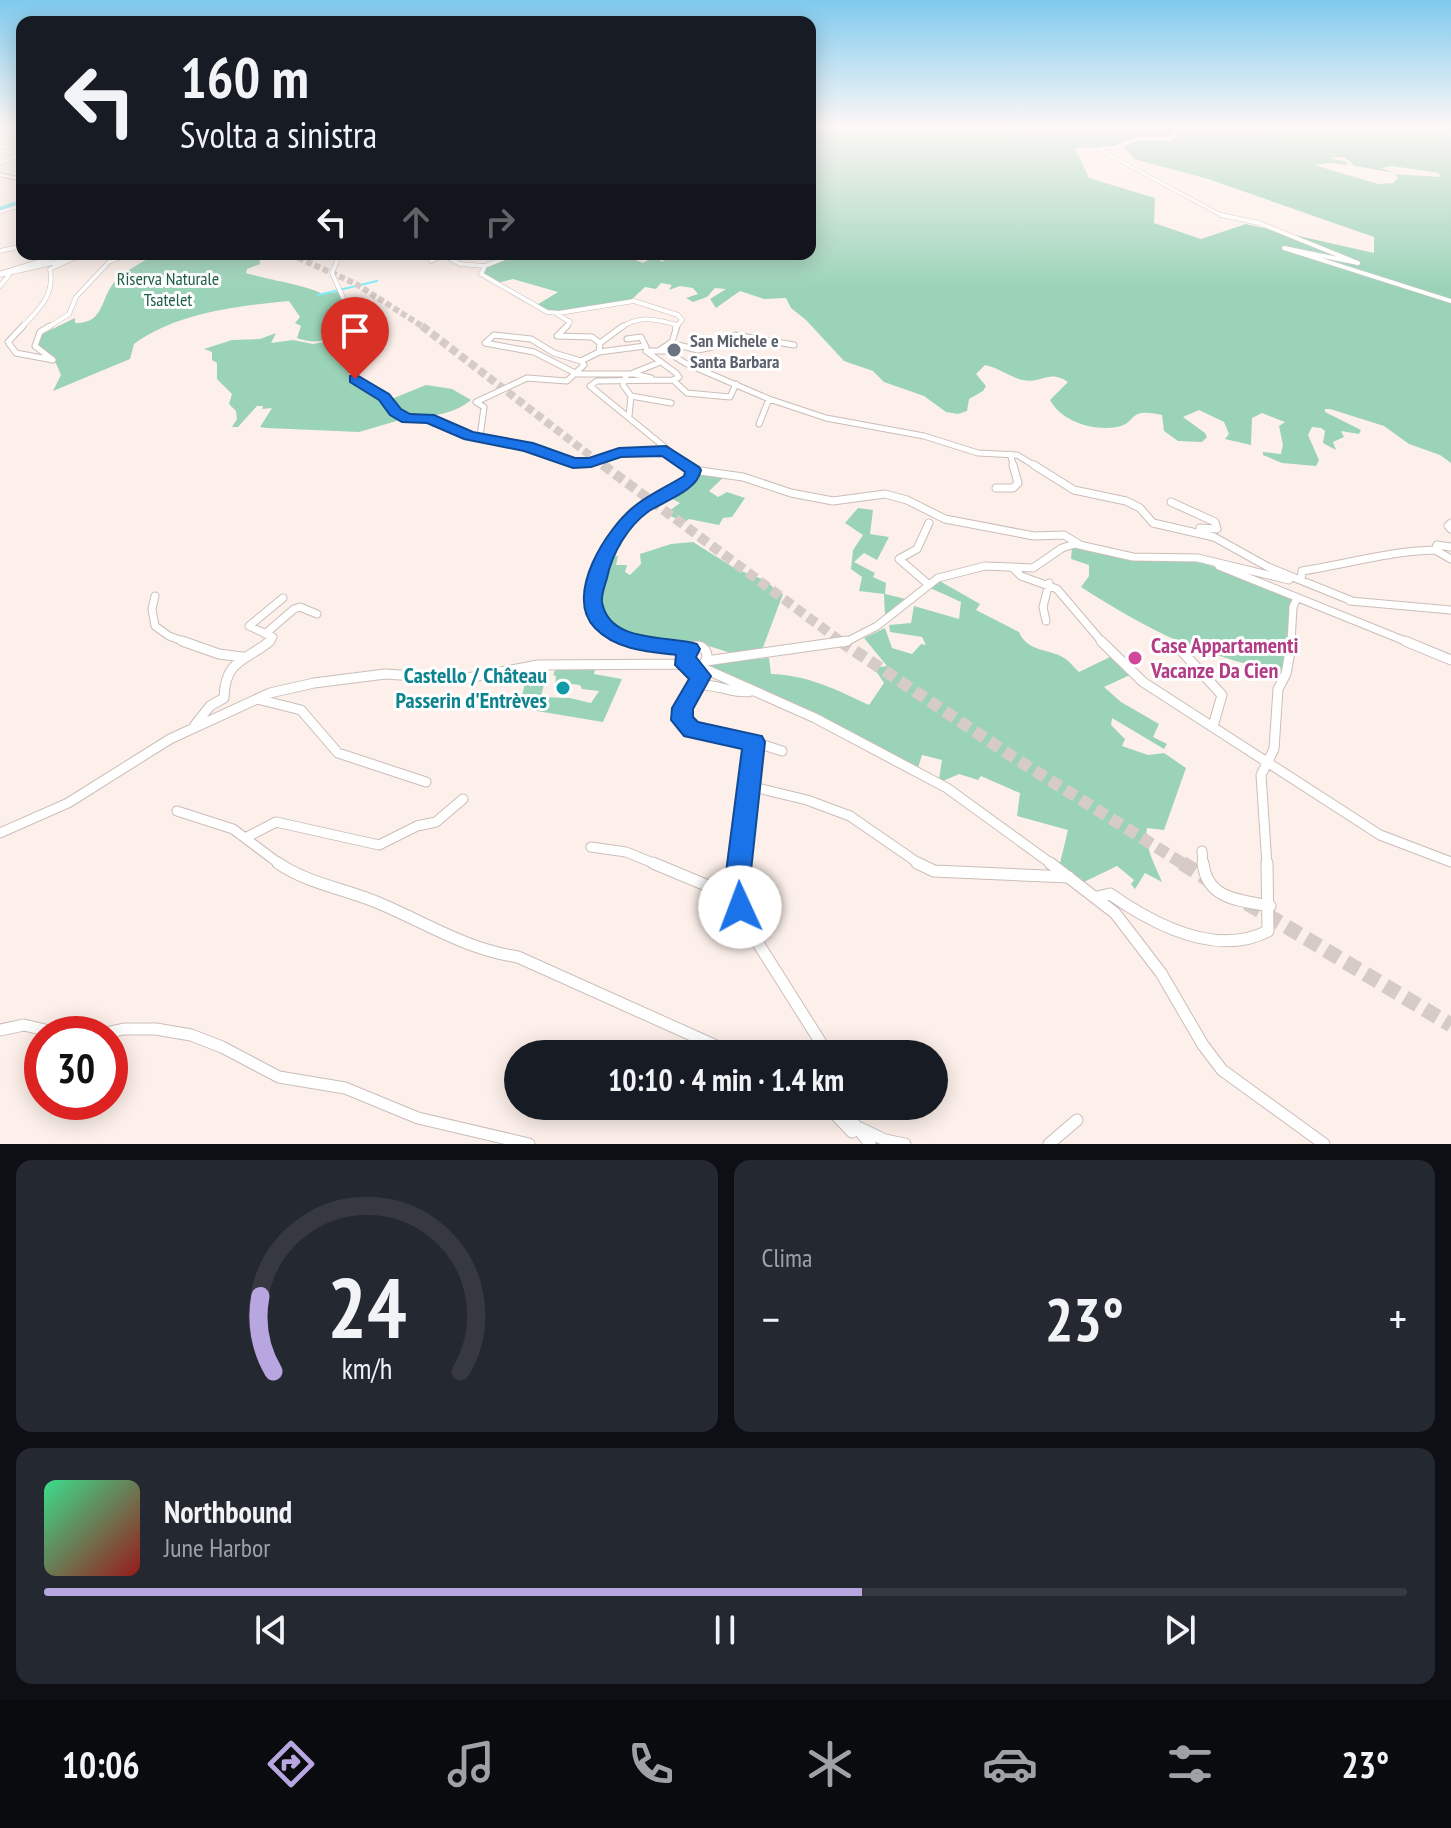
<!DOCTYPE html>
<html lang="it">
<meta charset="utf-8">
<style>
:root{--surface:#171b24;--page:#242831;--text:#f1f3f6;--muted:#9ea1a6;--line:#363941;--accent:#b7a6df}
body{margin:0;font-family:"PT Sans Narrow",sans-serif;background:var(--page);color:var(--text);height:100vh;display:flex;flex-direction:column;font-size:30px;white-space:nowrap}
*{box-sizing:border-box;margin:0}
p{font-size:26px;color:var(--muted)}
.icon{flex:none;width:44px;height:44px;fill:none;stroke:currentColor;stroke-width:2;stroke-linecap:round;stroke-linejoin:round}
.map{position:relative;height:1144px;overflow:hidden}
.panel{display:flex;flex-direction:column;gap:16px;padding:16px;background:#0d0f14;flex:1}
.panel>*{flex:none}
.top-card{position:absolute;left:16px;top:16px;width:800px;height:244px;border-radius:16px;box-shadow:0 4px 20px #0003;background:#171b24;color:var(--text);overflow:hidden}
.speed{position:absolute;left:24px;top:1016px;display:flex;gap:16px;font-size:40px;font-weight:700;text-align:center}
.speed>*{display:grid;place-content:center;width:104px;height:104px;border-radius:50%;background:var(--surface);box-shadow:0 4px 20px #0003;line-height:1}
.speed .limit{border:12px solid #d22;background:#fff;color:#111}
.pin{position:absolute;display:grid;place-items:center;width:68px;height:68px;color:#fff;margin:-82px -34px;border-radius:50% 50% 50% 0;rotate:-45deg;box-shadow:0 0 8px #0007}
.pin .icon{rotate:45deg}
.me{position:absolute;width:88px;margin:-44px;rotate:358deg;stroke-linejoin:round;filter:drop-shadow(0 0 6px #0008)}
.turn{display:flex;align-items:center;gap:28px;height:168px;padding:0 32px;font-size:36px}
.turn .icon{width:104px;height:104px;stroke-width:2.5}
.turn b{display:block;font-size:56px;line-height:68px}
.lanes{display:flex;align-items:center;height:76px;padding:0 32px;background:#0003;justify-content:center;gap:40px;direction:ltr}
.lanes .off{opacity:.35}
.big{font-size:60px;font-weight:700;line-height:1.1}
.panel .card{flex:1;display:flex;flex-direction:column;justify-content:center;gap:12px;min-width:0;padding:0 28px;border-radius:16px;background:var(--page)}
.panel .dial{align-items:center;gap:0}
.dial svg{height:208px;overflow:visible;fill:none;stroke:var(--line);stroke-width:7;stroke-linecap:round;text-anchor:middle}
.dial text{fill:var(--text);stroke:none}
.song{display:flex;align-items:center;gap:24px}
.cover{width:96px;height:96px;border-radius:12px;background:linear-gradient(135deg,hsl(150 70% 55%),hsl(0 70% 35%))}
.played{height:8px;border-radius:4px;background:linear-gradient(90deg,var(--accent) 60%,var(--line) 60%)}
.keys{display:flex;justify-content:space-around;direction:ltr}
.heat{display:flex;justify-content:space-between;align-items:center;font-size:44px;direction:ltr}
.panel .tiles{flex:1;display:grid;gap:16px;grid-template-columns:1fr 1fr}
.card:last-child{grid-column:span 2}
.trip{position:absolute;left:504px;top:1040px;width:444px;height:80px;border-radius:40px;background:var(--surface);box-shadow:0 4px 20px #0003;font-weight:700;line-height:80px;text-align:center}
.tabs{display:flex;height:128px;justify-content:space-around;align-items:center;background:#090b0e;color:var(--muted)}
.tabs .icon{width:56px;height:56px}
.tabs .selected{color:var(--accent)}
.tabs b{font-size:36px;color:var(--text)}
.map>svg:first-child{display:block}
.green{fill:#9bd3b8;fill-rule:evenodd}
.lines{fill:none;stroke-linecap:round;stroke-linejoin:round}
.stream{stroke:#83ebf8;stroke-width:2}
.river{fill:#83ebf8;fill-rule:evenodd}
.highway-tunnel-far4{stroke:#d6cbc6;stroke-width:6;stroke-dasharray:6 3;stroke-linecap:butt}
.highway-tunnel-far3{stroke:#d6cbc6;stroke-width:8;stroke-dasharray:8 4;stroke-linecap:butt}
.highway-tunnel-far2{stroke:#d6cbc6;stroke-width:10;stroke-dasharray:10 5;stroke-linecap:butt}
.highway-tunnel-far1{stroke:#d6cbc6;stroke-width:12;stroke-dasharray:12 6;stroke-linecap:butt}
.highway-tunnel{stroke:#d6cbc6;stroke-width:15;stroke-dasharray:15 8;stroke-linecap:butt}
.minor-far5-casing{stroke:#cabeb8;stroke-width:4}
.minor-far4-casing{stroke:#cabeb8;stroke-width:5}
.minor-far3-casing{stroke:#cabeb8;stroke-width:7}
.minor-far2-casing{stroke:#cabeb8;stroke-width:9}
.minor-far1-casing{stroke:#cabeb8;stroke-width:11}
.minor-casing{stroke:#cabeb8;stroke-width:13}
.major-far1-casing{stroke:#cabeb8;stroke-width:5}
.major-casing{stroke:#cabeb8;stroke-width:6}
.highway-casing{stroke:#cabeb8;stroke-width:2}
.minor-far5{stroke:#fff;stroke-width:3}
.minor-far4{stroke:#fff;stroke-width:4}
.minor-far3{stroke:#fff;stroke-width:5}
.minor-far2{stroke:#fff;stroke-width:7}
.minor-far1{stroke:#fff;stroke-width:9}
.minor{stroke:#fff;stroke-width:11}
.major-far1{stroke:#fff;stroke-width:4}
.major{stroke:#fff;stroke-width:5}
.highway{fill:#fff;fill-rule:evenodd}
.route{fill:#1a73e8;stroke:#114b97;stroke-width:2}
.worship-dot{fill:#6b7280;stroke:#fff;stroke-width:3}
.hotel-dot{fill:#d1479c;stroke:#fff;stroke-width:3}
.culture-dot{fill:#0f9aa8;stroke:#fff;stroke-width:3}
.labels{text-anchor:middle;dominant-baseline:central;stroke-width:6;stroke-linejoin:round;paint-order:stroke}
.far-park-label{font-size:18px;fill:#1f5f46;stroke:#fff}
.far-worship-label{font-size:18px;font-weight:bold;fill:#5b616d;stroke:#fff;text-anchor:start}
.hotel-label{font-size:22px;font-weight:bold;fill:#b23c85;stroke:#fff;text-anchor:start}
.culture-label{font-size:22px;font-weight:bold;fill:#0d838f;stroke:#fff;text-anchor:end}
</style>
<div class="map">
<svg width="1451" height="1144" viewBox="0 0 1451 1144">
<rect width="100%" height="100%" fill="#fdf0ea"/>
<path class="green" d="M810,128H1451V463L1440,455L1409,444L1384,426L1330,409H1325V412L1361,430L1359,434L1341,431L1344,437L1333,442L1336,450L1323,443L1325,431L1321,428L1312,427L1308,435L1319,460L1316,466L1282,463L1263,455V452L1281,454L1283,445L1279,426L1285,422L1262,413L1252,418L1251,445L1225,439L1229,434L1224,422L1199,410L1183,417L1205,433L1207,437L1202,442L1178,441L1164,431L1162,415C1126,407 1138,423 1117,427C1093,431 1062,422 1050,400L1068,382C1048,369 1043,384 1023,380C1009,377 1000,368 985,365L976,374L986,386L983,391L969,399L967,411L958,414L946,412L924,396L884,382L873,371L844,361L806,320L791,308L786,298L764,299L740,291L716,308L710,299L726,289L715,288L707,297L693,302L686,298L698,294L693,288L680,286L669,290L672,285L661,283L656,289L645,287L631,300L559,313L535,306L558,292L513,279L497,283L483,273L484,269L508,258H552L565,254H620L643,263L653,257L663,262L664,258L678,254H810ZM1123,146L1134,159L1208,179L1374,237V253L1246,224L1201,239L1154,223L1155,198L1089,178L1075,148ZM1344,157L1355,166L1389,172H1393L1380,168L1392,166L1439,173L1440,177L1395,174L1398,178L1393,183L1378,184L1314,165L1328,163L1347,165V162L1329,158Z
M155,254H259L260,264L247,269L246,273C261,278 314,287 322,294L338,292L342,299L338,337C324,341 312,344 297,338L301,326L295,323L300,317L289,301C238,306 176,313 134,344L130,359L53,391L61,375L55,361L36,346L40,335L75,318V323C105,324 100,297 116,280C128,269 142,263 155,254Z
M276,333L271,343L293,340L313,344L339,339L352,378L382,397L400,420L359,432L267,428L260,427L272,408L262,409L263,406H257L238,427H232L237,419L236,411L229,404L232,394L217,379V363L212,360V352L204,349L232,340L260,339Z
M426,385L452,389L471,400C452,416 427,417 403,416L389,400Z
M698,474L725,476L709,491L718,497L727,492L745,498L732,517L723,518L719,525L689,519L685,522L665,514L680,503L665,495L694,481Z
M858,508L873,510L870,534L889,537L877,560L864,553L854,562L875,573L873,577L886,583L885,594L906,599L885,616L884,594L859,591L862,577L851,569L853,550L863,535L845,523Z
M693,542L736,569L767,581L777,592L783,594L762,650L731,653L702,644L638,640L613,627L603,619L595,600L608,557L618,556L616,565H627L625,572L630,575L641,564L640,554L671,544Z
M1072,547L1133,559L1190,560L1219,568L1292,599L1282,676C1254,665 1226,659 1198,649C1157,634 1117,610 1081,587L1089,576V565L1071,559Z
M938,580L980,604L976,610L1019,632C1028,653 1049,648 1064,658C1070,661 1074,668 1079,672L1110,657L1130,675L1104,687L1121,702L1159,724L1153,737L1167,744L1164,749L1112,718L1111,725L1125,739L1122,746L1148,755L1164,753L1186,768L1164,830L1147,828C1144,846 1155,865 1162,882L1145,873L1135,889L1131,884L1134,880L1117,866L1084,882L1060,863L1068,830L1017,816L1020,793L981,776L978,780L959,774L943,781L939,779L942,760L922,755L918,768L715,671L710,663L769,658L771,674C808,675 837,690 869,705L884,683L874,668L887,666L864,638L885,628L892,648L912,654L921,644L926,645L922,637L890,632L889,625L911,623L914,606L959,619L961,602L928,587Z
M556,668L595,669L594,674L622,679L603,722L519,708L525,683L497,682L498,678L546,675L541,697L570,698L591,703L599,691L582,689L580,685L573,684L568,687L555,686L556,676L553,675Z"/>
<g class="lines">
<path class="stream" d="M952,128H972
M318,295L377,281"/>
<path class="river" d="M22,199V203L0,211V207Z"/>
<path class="highway-tunnel-far4" d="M290,254L356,284L425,328"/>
<path class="highway-tunnel-far3" d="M422,326L605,467"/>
<path class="highway-tunnel-far2" d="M603,465L843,643"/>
<path class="highway-tunnel-far1" d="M840,641L1013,757L1185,865"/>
<path class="highway-tunnel" d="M1182,863L1209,880
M1247,903L1451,1025"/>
<g class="minor-far5-casing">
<path id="minor-far5" d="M0,147L22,144
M1098,149L1221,215L1230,217
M1098,149L1116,147L1137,139H1170L1180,129L1190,128
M0,212L22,205"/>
</g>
<g class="minor-far4-casing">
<path id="minor-far4" d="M1221,215L1259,223L1358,263L1284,248L1451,301
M0,251L22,246
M340,254L332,273L345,302L340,328
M441,254L460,264L485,266
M504,254L505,258L485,266L481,274L547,312L559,313L634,301L678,315L682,320L675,328
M431,261L442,256
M0,275L74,258L50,269C55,296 39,309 21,328
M0,286L9,275
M557,314L570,322L565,328
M47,328L69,314L76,297L109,262L128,254
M621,328C638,315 657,319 677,325"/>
</g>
<g class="minor-far3-casing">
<path id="minor-far3" d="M23,326L8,342L16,353L53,360L35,346L40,332L50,326
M340,326L339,333L352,374L384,397L399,416L429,418L469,436L527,447L573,463H591L619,452H670
M627,339L641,337L646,347
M600,343L623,326
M670,343L698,350L712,347L735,335L794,345
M661,349L672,342L677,326
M599,352L645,346
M581,361L554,353L531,339L494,335L485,343L534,352L577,374H634L651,378
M633,373L658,363
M626,376L623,385L631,396L629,416
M673,380L687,393L730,397L736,384
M631,396L671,403
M759,424L769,399
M480,437L484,407L476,402L527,378L567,381L584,365L581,361L599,352L600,343L592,337L557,336L567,326
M1010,454L1014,467
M689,467L590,386L597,381L673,380L679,377L676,373L646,351H666L685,363L769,399L826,418L924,436L978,453L1017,455L1037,467"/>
</g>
<g class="minor-far2-casing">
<path id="minor-far2" d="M1034,465L1074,490L1126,501L1140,508L1153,523L1214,537L1268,567L1352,601
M693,470L743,477L791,493L833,501L885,494L907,500L945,519L1034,536L1064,535L1079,544
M996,488H1013L1018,483L1013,465
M1171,502L1215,522L1217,529L1200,528L1203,533
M1451,523L1448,526L1451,529
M1451,547L1437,545L1435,550L1451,559
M1219,566L1410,643
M1013,568L1021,576L1057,589L1103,643
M1301,580L1302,571C1347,564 1390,551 1435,550
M928,584L899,559L917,549L929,523
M155,596L152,609L155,626L169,636L188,643
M1350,601L1451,610
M1046,621L1043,607L1049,583
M265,634L294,609L300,607L317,614
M268,643L273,637L249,626L283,598
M638,643C563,620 595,549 638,512C654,497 674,491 691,478L693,470L687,465
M844,643L877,626L938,578L985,566L1033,568L1062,548L1075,544L1133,557L1198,558L1289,580
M1291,643L1293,607L1297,598"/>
</g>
<g class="minor-far1-casing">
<path id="minor-far1" d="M182,641L219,654L242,657
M631,641L664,648L690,649
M1101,641L1143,682L1380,835L1451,862
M1405,641L1451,660
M1177,646L1222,695L1213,726
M687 656a10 10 0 1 1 20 0a10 10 0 1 1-20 0Z
M706,661L847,641
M696,665L815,718L947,788L1053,865
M692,668L700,676L682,708V720L691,729L754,742
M697,686C716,682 732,695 751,691
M257,699L301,710L338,753L426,782
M195,725L210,706L224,698C225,659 246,661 270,641
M749,786L754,742L782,751
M177,811L233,829L281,865
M0,833L68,803L170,739L270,693L314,683L385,674L462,679L538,665L690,664
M245,838L276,822L379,845L417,826L436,822L463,799
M591,847L626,852L658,865
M1202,851L1203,865
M740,865L749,786L807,800L850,816L921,865
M1267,865L1261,775L1274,749L1278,689L1286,674L1292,641"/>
</g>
<g class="minor-casing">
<path id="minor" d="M278,863C308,884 347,889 381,904C428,924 466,949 518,957L734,1054
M653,863L737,898
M740,863V907L751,932L828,1054
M917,863L934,871L1069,877
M1050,863L1115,913L1161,973L1203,1045L1222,1070L1324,1144
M1203,863C1207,900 1240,900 1270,906
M1097,897L1110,894C1153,924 1216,958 1268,931L1267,863
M0,1030L24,1025L62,1034
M101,1034L124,1029H156L191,1035L222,1047L279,1077L345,1088L418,1118L529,1144
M827,1106L852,1132L860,1128L885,1140L905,1144
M840,1106L870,1144
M1049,1144L1077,1120"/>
</g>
<g class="major-far1-casing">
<path id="major-far1" d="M0,163L22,153"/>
</g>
<g class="major-casing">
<path id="major" d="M0,274L66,254"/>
</g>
<g class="highway-casing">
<path id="highway" d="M0,173L22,178V181L0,176Z"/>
</g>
<use href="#minor-far5" class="minor-far5"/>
<use href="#minor-far4" class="minor-far4"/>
<use href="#minor-far3" class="minor-far3"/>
<use href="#minor-far2" class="minor-far2"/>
<use href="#minor-far1" class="minor-far1"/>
<use href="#minor" class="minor"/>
<use href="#major-far1" class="major-far1"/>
<use href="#major" class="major"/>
<use href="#highway" class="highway"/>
</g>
<linearGradient id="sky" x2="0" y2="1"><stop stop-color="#7fcaee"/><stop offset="0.44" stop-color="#fef8f6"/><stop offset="1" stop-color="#fef8f6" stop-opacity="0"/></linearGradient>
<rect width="1451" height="288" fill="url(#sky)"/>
<path class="route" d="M355,374L389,394L401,409L410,414L434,415L473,432L533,443L575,458H589L619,448L666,446L699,467L701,470C697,491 666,500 649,511C628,526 612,553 607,578C605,585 601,595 602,602C609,644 668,635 697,644L700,649L696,657L711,676L693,709V717L698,722L762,736L765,742L750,880L753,907L749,916L740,920L731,916L725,880L742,749L684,736L671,720L672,708L689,679L675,665L676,655C649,652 616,650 595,628C563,596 607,527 636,505C650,494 668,486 684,476L685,472L662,456L621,457L591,467L573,468L524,451L464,439L427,423L402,422L390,415L379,400L350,382V376Z"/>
<circle class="worship-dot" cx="674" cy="350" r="8"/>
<circle class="hotel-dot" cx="1135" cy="658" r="8"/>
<circle class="culture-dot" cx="563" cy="688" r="8"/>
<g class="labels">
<g class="far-park-label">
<text x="168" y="278">Riserva Naturale<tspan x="168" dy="21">Tsatelet</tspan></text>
</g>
<g class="far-worship-label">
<text x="690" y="340">San Michele e<tspan x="690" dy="21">Santa Barbara</tspan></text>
</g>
<g class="hotel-label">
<text x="1151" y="645">Case Appartamenti<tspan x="1151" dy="25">Vacanze Da Cien</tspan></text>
</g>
<g class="culture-label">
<text x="547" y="675">Castello / Château<tspan x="547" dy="25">Passerin d'Entrèves</tspan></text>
</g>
</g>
</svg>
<div class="speed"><div class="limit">30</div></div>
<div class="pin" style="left:355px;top:379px;background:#d93025"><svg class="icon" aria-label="arrive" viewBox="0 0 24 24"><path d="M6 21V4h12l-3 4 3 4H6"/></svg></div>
<svg class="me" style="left:740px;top:907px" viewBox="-20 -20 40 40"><circle r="19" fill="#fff"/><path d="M0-13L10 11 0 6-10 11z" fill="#1a73e8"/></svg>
<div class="trip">10:10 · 4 min · 1.4 km</div>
<div class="top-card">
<div class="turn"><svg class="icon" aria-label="left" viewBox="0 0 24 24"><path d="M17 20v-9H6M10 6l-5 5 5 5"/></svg><div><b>160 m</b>Svolta a sinistra</div></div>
<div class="lanes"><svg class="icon" aria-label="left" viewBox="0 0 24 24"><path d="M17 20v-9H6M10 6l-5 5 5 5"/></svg><svg class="icon off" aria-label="ahead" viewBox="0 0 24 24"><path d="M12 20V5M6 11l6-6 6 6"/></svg><svg class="icon off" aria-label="right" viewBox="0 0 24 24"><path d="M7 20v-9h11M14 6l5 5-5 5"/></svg></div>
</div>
</div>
<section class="panel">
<div class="tiles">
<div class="card dial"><svg viewBox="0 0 100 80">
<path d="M14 69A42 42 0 1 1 86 69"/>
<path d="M14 69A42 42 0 0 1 9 40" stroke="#b7a6df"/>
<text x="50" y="56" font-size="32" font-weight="700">24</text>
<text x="50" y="72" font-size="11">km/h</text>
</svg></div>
<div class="card"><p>Clima</p>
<div class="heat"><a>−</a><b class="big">23°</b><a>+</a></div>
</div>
<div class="card">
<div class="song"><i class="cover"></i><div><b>Northbound</b><p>June Harbor</p></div></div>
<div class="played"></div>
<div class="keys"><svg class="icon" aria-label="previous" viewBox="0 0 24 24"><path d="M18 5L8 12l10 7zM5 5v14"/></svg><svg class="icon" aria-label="pause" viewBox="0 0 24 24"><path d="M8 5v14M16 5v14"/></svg><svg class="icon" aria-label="next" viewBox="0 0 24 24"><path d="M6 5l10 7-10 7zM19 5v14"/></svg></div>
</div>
</div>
</section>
<nav class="tabs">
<b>10:06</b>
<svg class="icon selected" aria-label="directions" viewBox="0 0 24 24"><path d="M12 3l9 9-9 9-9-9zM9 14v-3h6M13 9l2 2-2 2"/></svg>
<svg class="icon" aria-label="music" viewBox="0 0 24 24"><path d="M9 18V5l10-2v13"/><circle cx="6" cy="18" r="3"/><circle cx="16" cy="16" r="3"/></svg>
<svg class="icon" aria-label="phone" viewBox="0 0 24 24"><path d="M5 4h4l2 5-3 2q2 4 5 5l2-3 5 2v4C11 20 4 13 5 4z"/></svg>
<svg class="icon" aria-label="climate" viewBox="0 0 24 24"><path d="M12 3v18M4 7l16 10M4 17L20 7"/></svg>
<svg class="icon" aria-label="car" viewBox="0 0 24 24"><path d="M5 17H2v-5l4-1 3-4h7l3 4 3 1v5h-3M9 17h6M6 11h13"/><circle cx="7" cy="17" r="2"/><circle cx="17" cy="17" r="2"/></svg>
<svg class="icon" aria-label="filters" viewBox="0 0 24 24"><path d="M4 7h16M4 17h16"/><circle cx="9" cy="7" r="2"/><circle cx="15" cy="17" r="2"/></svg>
<b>23°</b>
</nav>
